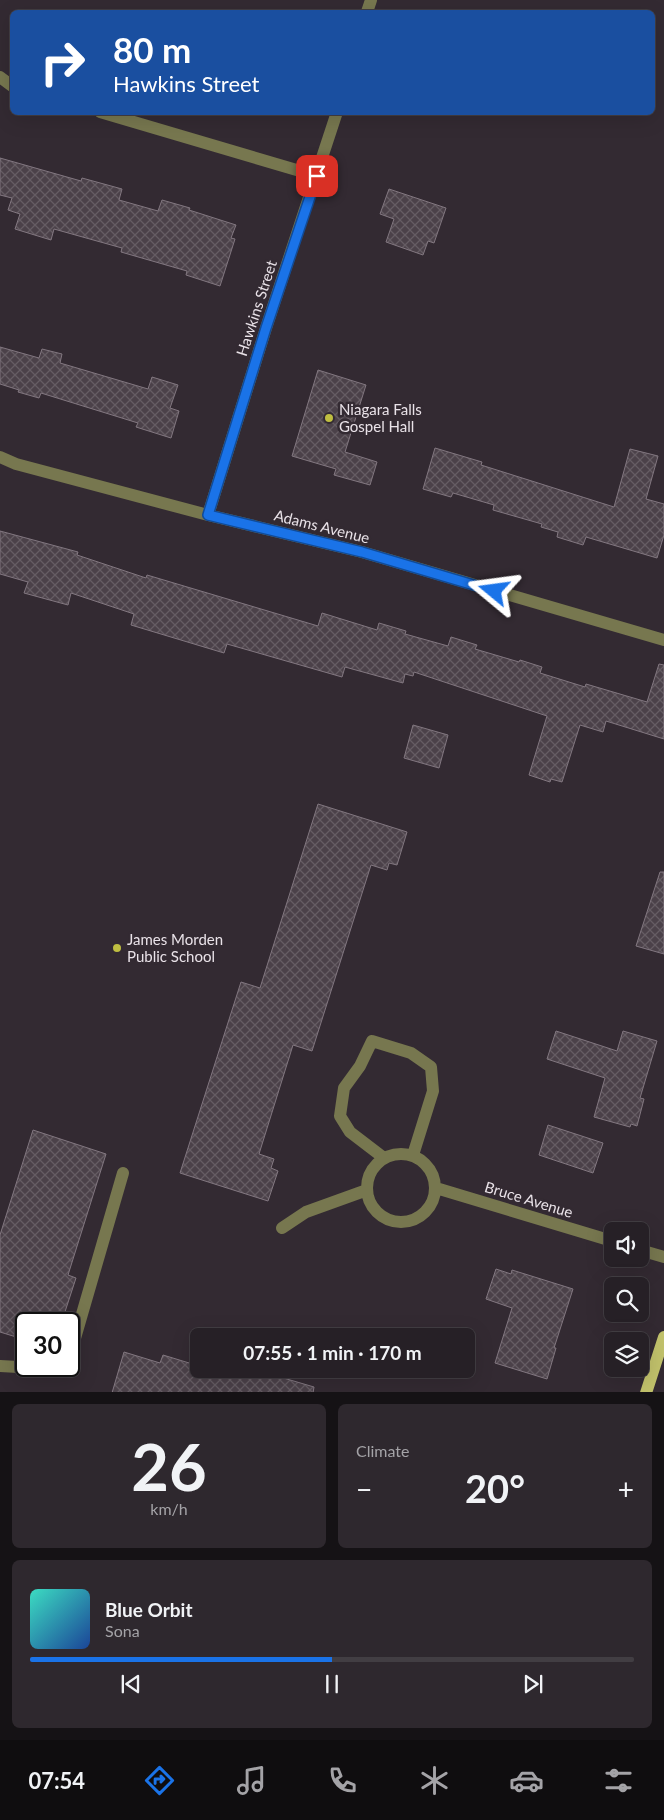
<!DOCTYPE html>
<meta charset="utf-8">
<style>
:root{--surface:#262026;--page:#2e282e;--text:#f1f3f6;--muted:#a4a3a7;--line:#423e43;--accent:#1a73e8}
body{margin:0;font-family:Lato,sans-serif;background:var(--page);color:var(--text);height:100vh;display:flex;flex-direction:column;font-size:19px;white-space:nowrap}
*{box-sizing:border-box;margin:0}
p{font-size:16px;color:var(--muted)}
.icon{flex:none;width:28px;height:28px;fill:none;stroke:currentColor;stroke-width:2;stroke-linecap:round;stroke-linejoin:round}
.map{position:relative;height:1392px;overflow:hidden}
.drawer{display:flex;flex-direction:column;gap:12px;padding:12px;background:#151215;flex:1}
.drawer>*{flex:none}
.banner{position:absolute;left:10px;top:10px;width:645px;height:105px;border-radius:8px;box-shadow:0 5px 20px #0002,0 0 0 1px var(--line);background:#1a4fa0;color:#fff;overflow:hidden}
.fabs{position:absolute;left:604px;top:1222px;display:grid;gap:10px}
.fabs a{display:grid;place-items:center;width:45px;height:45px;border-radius:8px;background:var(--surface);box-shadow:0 5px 20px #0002,0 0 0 1px var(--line);font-size:25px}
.speed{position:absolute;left:15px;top:1312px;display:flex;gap:10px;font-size:25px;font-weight:700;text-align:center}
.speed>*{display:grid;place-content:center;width:65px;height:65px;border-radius:50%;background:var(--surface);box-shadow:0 5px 20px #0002,0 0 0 1px var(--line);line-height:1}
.speed .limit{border:2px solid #111;border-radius:8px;background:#fff;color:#111}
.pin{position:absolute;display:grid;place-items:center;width:42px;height:42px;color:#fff;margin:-21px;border-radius:10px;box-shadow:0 2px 8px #0006}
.me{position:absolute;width:55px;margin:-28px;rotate:286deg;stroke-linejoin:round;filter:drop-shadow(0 0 4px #0008)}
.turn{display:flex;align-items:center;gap:18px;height:105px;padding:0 20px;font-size:22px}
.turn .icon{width:65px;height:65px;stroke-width:2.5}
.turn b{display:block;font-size:35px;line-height:42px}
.big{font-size:38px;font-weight:700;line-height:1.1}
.drawer .widget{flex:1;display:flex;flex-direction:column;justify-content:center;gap:8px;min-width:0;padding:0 18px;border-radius:8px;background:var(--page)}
.drawer .dial{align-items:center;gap:0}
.dial b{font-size:65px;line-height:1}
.song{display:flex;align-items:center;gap:15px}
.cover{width:60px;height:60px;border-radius:8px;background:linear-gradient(135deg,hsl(170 70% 55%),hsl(220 70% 35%))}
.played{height:5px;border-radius:2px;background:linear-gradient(90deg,var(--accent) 50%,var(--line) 50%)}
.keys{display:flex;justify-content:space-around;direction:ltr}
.heat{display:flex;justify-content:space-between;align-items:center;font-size:28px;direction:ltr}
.drawer .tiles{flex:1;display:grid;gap:12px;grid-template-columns:1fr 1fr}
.widget:last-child{grid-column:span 2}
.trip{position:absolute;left:190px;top:1328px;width:285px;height:50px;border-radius:8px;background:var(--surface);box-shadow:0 5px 20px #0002,0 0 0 1px var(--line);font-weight:700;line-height:50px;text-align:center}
.dock{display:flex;height:80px;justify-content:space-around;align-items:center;background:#0f0d0f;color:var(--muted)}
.dock .icon{width:35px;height:35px}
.dock .on{color:var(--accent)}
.dock b{font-size:22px;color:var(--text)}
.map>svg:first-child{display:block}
.building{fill:url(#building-cross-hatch);stroke:#827780}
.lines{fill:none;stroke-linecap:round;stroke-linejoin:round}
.minor{stroke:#77774f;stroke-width:12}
.major{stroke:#c1c16b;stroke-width:12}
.route-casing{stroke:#114b97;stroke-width:12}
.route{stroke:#1a73e8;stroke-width:9}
.poi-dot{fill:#bfbe41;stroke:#332a32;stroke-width:2}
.labels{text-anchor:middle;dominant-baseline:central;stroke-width:5;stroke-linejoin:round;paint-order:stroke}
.street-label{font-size:15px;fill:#e9e2e8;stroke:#332a32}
.poi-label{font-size:15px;fill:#e9e2e8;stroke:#332a32;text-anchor:start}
</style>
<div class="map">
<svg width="664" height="1393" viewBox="0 0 664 1393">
<defs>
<pattern id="building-cross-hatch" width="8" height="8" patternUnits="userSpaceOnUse" patternTransform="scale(1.25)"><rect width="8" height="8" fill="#4b4149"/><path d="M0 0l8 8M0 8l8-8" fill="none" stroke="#655c63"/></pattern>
</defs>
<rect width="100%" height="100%" fill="#332a32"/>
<path class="building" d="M0,158L81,181L82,178L122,189L119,200L158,211L162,200L190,208L189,210L236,225L231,238L235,239L220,286L186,275L187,271L121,252L122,248L54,229L51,240L15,229L20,214L8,210L12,198L0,195Z
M389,189L446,208L434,243L428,241L423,255L386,242L394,219L380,214Z
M0,347L39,358L42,349L62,354L60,363L148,389L152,377L178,385L170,408L179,411L171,438L136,427L138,423L41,393L39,398L18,392L19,390L0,384Z
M318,370L366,385L345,452L377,462L370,485L334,475L336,469L292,456Z
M435,448L482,462L481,465L614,507L630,449L658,456L646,499L664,504V535L657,558L586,537L583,545L557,537L558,532L541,527L542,524L493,510L494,505L453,493L451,497L423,489Z
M0,531L78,552L77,555L146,578L147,575L318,626L322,613L377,630L379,623L406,631L405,634L448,646L451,637L477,645L475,649L519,662L520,660L542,667L540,673L585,687L586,684L647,702L659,664L664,665V739L606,721L603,732L580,725L562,782L551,779L550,782L529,775L547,716L414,672L413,676L405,674L403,683L345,667L342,677L227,644L224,653L131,625L134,614L71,593L68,605L24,593L28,582L0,574Z
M413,725L448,735L439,768L404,758Z
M318,804L407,832L397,865L389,863L387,870L371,865L312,1051L293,1045L259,1154L274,1159L271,1168L278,1171L268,1201L180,1173L241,982L260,988Z
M660,872H664V954L636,946Z
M556,1031L617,1051L623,1031L657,1041L640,1098L644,1099L637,1126L631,1124L630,1127L594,1117L605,1078L547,1059Z
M548,1125L603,1143L593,1173L539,1155Z
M33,1130L106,1154L68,1275L76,1278L61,1324H26V1340L0,1332V1235Z
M496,1269L511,1274L512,1270L573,1289L554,1348H556L547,1379L495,1363L512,1308L486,1299Z
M124,1352L160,1363L163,1355L199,1366V1369H253L314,1387L313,1393H112Z"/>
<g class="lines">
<path class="minor" d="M367,12L371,0
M0,77L12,86
M100,112L317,176
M0,457L16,464L208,515L362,552L664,640
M208,515L266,328L337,112
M367 1188a34 34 0 1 1 68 0a34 34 0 1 1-68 0Z
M384,1158L350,1132L340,1116L344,1088L360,1066L372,1041L411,1053L431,1067L433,1091L413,1155
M436,1188L612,1241
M282,1228L306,1212L367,1190
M640,1250L664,1257
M69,1354L71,1352L123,1173
M0,1366L54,1369L57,1366"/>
<path class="major" d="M646,1393L664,1337"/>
</g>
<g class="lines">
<g class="route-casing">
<path id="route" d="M317,176L266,328L208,515L362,552L494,591"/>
</g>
<use href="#route" class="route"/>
</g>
<g class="poi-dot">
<circle cx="329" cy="418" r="5"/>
<circle cx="117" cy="948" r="5"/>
</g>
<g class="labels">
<g class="street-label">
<text transform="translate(256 308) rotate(-72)">Hawkins Street</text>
<text transform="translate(322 526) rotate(14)">Adams Avenue</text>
<text transform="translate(529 1199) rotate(17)">Bruce Avenue</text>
</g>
<g class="poi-label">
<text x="339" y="409">Niagara Falls<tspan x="339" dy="17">Gospel Hall</tspan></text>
<text x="127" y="939">James Morden<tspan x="127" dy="17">Public School</tspan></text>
</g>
</g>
</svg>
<div class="fabs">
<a><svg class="icon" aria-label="sound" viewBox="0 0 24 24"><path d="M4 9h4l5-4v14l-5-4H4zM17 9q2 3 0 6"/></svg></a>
<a><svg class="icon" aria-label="search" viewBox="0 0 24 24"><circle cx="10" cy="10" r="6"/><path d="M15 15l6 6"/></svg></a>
<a><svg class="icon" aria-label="layers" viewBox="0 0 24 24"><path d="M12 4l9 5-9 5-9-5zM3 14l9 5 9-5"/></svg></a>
</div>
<div class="speed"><div class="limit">30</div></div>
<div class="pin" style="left:317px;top:176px;background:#d93025"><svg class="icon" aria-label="arrive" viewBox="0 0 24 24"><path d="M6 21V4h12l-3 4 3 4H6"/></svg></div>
<svg class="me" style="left:494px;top:591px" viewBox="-20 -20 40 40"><path d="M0-17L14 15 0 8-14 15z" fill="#1a73e8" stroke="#fff" stroke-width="4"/></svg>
<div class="trip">07:55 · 1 min · 170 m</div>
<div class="banner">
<div class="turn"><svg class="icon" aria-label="right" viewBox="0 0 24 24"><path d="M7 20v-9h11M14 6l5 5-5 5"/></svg><div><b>80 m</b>Hawkins Street</div></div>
</div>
</div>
<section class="drawer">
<div class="tiles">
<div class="widget dial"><b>26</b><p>km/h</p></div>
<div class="widget"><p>Climate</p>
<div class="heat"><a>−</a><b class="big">20°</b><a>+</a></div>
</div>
<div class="widget">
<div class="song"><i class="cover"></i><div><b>Blue Orbit</b><p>Sona</p></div></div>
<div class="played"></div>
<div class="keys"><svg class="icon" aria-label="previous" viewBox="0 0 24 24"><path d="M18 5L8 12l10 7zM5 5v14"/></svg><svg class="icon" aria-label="pause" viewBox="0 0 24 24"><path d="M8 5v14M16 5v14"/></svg><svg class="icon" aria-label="next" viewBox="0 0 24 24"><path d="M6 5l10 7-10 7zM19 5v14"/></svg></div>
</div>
</div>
</section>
<nav class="dock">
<b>07:54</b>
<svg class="icon on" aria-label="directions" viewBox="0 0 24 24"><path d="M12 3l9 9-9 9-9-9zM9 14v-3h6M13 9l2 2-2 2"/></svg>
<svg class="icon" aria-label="music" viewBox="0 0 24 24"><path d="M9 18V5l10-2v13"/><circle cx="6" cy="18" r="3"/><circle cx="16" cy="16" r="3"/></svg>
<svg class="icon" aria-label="phone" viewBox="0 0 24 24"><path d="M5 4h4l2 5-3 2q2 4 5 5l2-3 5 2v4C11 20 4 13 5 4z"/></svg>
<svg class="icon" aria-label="climate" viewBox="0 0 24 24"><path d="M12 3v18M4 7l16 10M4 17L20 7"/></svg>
<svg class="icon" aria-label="car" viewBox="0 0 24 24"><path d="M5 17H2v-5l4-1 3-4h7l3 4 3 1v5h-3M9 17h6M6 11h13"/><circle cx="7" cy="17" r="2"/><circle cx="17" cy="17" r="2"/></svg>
<svg class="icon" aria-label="filters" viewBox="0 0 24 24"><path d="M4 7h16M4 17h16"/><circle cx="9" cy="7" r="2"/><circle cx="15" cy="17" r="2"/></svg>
</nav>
